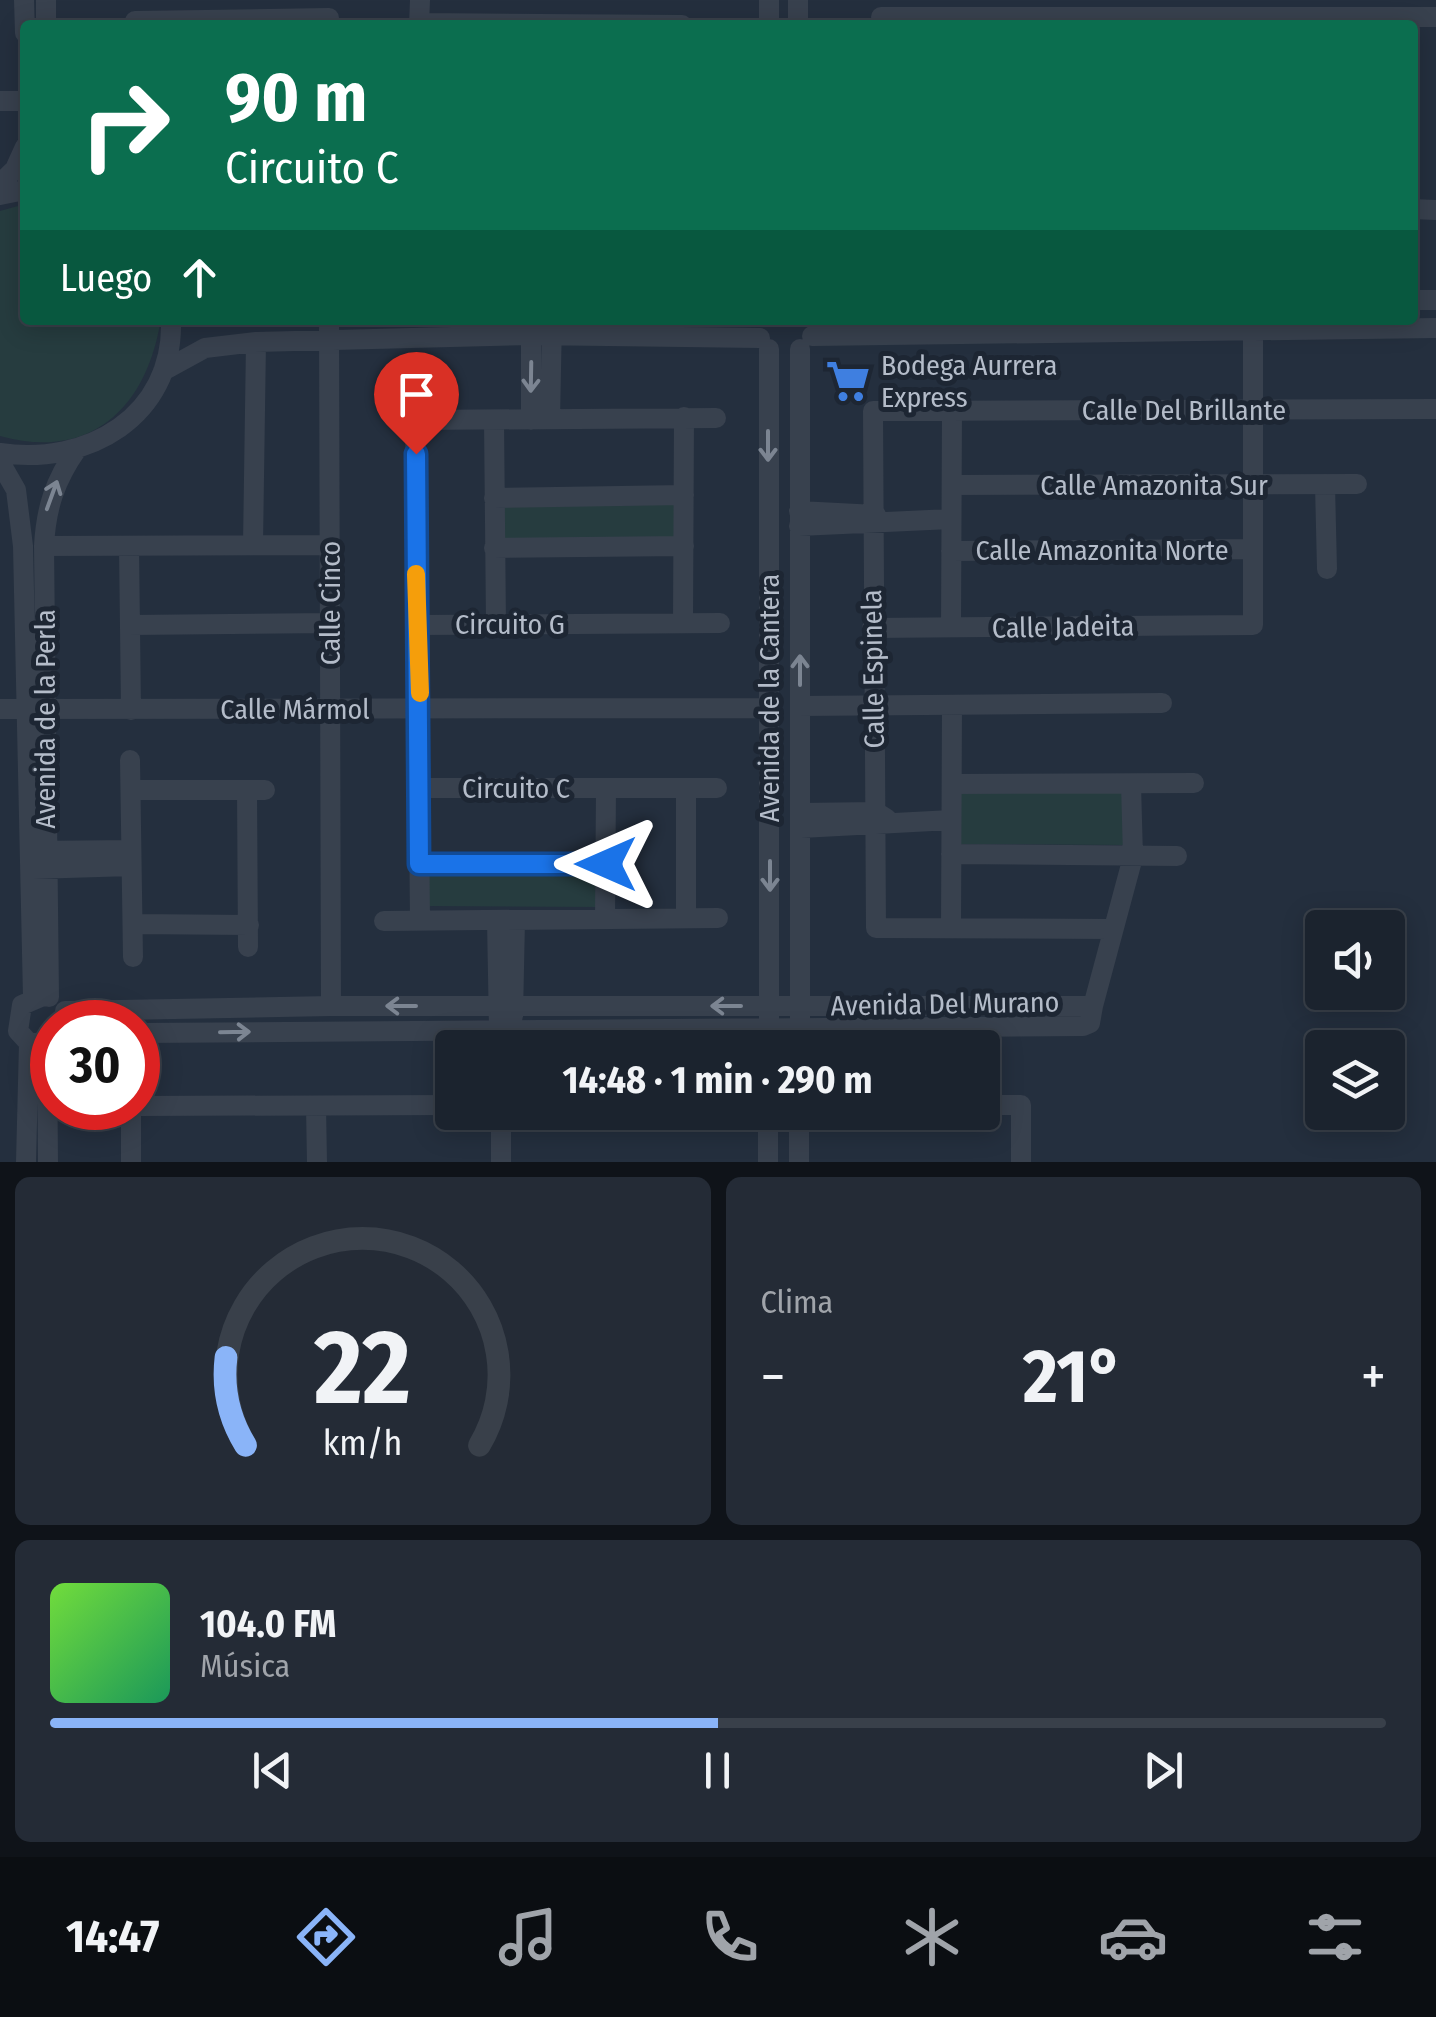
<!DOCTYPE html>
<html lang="es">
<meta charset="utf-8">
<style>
:root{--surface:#1b232e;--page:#242b36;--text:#f1f3f6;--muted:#a0a4aa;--line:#39404a;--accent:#8ab4f8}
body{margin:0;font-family:"Fira Sans Condensed",sans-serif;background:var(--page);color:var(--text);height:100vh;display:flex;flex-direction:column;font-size:38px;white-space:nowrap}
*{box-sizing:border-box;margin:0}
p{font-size:32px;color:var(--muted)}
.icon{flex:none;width:55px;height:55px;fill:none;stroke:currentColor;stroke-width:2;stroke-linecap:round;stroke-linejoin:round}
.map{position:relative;height:1162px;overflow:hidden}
.drawer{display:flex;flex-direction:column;gap:15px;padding:15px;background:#0f1319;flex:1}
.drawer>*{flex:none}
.hud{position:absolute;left:20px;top:20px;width:1398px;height:305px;border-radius:10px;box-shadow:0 5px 25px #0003,0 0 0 2px var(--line);background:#0b6e4f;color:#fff;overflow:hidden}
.fabs{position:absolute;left:1305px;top:910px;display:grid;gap:20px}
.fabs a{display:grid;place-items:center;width:100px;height:100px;border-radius:10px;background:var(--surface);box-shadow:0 5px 25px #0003,0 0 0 2px var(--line);font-size:50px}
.speed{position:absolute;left:30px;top:1000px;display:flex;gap:20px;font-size:50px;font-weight:700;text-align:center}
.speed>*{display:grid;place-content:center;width:130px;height:130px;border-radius:50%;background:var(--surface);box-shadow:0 5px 25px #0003,0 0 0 2px var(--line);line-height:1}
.speed .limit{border:15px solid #d22;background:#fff;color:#111}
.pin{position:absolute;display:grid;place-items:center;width:85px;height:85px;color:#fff;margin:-102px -42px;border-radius:50% 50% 50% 0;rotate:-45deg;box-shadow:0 0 10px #0007}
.pin .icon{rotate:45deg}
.me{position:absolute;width:110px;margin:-55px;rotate:270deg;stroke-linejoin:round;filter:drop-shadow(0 0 8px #0008)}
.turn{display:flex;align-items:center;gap:35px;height:210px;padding:0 40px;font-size:45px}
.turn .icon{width:130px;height:130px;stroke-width:2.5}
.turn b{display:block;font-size:70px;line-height:85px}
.then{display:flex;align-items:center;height:95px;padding:0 40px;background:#0003;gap:20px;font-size:38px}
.big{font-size:75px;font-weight:700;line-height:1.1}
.drawer .tile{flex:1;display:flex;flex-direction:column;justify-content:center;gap:15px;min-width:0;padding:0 35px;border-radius:15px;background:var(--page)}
.drawer .dial{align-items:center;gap:0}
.dial svg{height:260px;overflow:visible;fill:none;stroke:var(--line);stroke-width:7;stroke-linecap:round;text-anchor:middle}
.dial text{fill:var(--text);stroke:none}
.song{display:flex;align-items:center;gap:30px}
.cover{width:120px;height:120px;border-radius:15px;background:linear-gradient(135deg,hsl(100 70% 55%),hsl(150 70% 35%))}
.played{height:10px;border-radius:5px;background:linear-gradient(90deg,var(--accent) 50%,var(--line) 50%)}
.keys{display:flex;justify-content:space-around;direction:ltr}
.heat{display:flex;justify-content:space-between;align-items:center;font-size:55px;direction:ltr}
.drawer .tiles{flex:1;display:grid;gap:15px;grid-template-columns:1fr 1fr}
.tile:last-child{grid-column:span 2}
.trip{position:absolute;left:435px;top:1030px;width:565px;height:100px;border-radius:10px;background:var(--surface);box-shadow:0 5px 25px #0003,0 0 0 2px var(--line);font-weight:700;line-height:100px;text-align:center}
.menu{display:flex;height:160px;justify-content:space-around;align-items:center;background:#0b0e12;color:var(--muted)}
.menu .icon{width:70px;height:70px}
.menu .active{color:var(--accent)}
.menu b{font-size:45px;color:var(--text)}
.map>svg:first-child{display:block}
.green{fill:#263c3f}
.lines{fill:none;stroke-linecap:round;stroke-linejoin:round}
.minor{stroke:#38414e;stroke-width:20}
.oneway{stroke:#7c8592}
.route-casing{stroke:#114b97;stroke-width:25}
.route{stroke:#1a73e8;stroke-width:18}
.slow{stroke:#f59e0b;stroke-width:18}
.labels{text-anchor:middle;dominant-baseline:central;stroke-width:10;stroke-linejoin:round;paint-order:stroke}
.poi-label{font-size:28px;fill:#b4bcc9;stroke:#1d2633;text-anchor:start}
.street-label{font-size:28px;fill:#b4bcc9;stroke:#1d2633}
</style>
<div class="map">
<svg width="1436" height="1162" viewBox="0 0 1436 1162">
<rect width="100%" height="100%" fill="#242f3e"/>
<path class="green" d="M25,204V320H159L160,324C145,409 90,461 0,436V211Z
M675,503L676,539L502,540V504Z
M961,791L1124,792V845L960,844Z
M427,871L599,872V907L427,906Z"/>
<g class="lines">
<path class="minor" d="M24,0L25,33
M881,17H1436
M135,21L329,18
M419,23L682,25
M46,25V0
M419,25L420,0
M769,25V0
M798,25V0
M0,101H25
M0,184L15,169L25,147
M0,195L25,190
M1412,209L1436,210
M1412,300H1436
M329,320L331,1006
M812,336L1436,328
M800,349V1048
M163,371L205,348L256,342L532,335L760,338
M550,419L552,320
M494,420L496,624
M531,420V320
M0,453C87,466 174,417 171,320
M0,462L16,490L23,546L33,997
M952,485L1357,484
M1325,485L1327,569
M494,498L684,495
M799,511L876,515
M799,526L951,519
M253,545L256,342
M44,546L330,545
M129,546L131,710
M494,548L684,546
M951,551L1253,549
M683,623L684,417
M131,625L330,623
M417,625L720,623
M872,628L1253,625V329
M951,628L952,410
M800,706L1162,703
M0,709L769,708
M130,760L133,957
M952,784L1194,783
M419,788H717
M686,789V917
M131,790H265
M247,790L248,947
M801,813L876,812L887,819
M801,828L951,820
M33,851L131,850
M951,854L1177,856
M419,864H606
M34,869L131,866
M605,918L606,788
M420,920L415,420L716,418
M497,920L499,1029L504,1048
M384,921L718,918
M133,924L249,925
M951,928L952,705
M1111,929L876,928L873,411L1436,409
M43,996L22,1005L18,1031L29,1043H52
M49,997L44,546C46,508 55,480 77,449
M1093,1006L1133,857L1131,784
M65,1011L331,1006H1093L1090,1023L1083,1026L138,1033
M513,1016L515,920
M47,1046L48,1162
M769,1048V349
M982,1105H1021V1162
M138,1106L452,1105
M316,1106L317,1162
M501,1112V1162
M26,1162L29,1043
M131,1162V1108
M768,1162V1112
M799,1162V1112"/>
</g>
<defs><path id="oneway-shaft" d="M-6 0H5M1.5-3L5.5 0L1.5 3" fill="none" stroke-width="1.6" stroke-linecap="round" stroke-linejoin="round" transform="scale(2.5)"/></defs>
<g class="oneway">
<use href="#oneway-shaft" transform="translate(531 377) rotate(91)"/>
<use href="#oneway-shaft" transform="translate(768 446) rotate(90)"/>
<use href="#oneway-shaft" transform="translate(52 495) rotate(-70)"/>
<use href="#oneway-shaft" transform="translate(800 670) rotate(-90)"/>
<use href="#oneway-shaft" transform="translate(770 876) rotate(90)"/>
<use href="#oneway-shaft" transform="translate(401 1006) rotate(-180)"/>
<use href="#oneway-shaft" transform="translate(726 1006) rotate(-180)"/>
<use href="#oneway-shaft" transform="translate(235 1032) rotate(-1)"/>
</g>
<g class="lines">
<g class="route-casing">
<path id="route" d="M416,454L419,864H606"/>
</g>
<use href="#route" class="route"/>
<path class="slow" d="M416,574L420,693"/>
</g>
<defs>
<g id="supermarket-bare" transform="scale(3.45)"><path d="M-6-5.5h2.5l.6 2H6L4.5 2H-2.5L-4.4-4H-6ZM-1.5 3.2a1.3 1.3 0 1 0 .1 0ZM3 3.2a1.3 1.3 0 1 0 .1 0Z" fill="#3f7fe0" stroke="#1d2633" stroke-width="2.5" paint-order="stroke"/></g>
</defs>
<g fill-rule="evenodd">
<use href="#supermarket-bare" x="848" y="381"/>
</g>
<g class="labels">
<g class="poi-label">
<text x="881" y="365">Bodega Aurrera<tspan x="881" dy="32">Express</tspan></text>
</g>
<g class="street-label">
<text x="1184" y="410">Calle Del Brillante</text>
<text x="1154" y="485">Calle Amazonita Sur</text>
<text x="1102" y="550">Calle Amazonita Norte</text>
<text transform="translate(330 603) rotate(-90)">Calle Cinco</text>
<text x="510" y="624">Circuito G</text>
<text transform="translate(1063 627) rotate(-1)">Calle Jadeita</text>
<text transform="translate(873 669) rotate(-91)">Calle Espinela</text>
<text transform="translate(769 698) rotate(-90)">Avenida de la Cantera</text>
<text x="295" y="709">Calle Mármol</text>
<text transform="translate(45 719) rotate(-90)">Avenida de la Perla</text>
<text x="516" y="788">Circuito C</text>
<text transform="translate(945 1004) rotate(-1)">Avenida Del Murano</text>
</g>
</g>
</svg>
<div class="fabs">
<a><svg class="icon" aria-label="sound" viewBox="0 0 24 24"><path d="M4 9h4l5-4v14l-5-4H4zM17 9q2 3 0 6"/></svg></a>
<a><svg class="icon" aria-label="layers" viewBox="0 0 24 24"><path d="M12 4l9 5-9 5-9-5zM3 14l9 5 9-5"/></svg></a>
</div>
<div class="speed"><div class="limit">30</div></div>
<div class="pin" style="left:416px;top:454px;background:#d93025"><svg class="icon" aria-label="arrive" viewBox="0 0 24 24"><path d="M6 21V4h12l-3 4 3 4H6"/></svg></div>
<svg class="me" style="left:606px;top:864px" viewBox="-20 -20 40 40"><path d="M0-17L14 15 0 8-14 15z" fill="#1a73e8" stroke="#fff" stroke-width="4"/></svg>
<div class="trip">14:48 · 1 min · 290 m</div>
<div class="hud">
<div class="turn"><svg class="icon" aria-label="right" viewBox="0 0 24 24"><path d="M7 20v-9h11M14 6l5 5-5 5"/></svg><div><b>90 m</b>Circuito C</div></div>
<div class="then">Luego<svg class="icon" aria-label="ahead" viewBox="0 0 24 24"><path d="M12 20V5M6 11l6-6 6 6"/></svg></div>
</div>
</div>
<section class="drawer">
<div class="tiles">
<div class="tile dial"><svg viewBox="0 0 100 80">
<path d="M14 69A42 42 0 1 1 86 69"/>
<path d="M14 69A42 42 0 0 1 8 42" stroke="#8ab4f8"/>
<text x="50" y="56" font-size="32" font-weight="700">22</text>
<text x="50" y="72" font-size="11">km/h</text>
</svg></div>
<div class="tile"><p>Clima</p>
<div class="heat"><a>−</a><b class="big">21°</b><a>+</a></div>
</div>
<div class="tile">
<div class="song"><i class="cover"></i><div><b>104.0 FM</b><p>Música</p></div></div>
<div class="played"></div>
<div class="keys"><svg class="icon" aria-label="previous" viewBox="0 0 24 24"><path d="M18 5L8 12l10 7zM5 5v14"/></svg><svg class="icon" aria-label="pause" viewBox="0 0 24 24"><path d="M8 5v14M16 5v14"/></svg><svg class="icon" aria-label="next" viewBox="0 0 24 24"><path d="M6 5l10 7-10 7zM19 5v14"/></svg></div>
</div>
</div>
</section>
<nav class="menu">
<b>14:47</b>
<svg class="icon active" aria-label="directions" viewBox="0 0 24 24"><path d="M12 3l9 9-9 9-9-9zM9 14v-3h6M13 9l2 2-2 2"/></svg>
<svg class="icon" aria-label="music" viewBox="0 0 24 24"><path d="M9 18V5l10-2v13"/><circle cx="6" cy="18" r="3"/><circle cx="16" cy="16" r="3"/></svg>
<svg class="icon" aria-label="phone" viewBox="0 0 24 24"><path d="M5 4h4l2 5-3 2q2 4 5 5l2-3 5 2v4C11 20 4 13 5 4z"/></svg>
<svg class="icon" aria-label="climate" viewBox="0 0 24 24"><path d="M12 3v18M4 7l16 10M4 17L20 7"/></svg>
<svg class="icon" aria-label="car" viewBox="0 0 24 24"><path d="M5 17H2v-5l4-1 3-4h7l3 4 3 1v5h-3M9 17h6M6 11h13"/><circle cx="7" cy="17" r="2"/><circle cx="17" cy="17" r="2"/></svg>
<svg class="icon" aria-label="filters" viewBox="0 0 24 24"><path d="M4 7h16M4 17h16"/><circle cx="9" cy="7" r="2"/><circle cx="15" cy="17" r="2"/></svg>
</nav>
